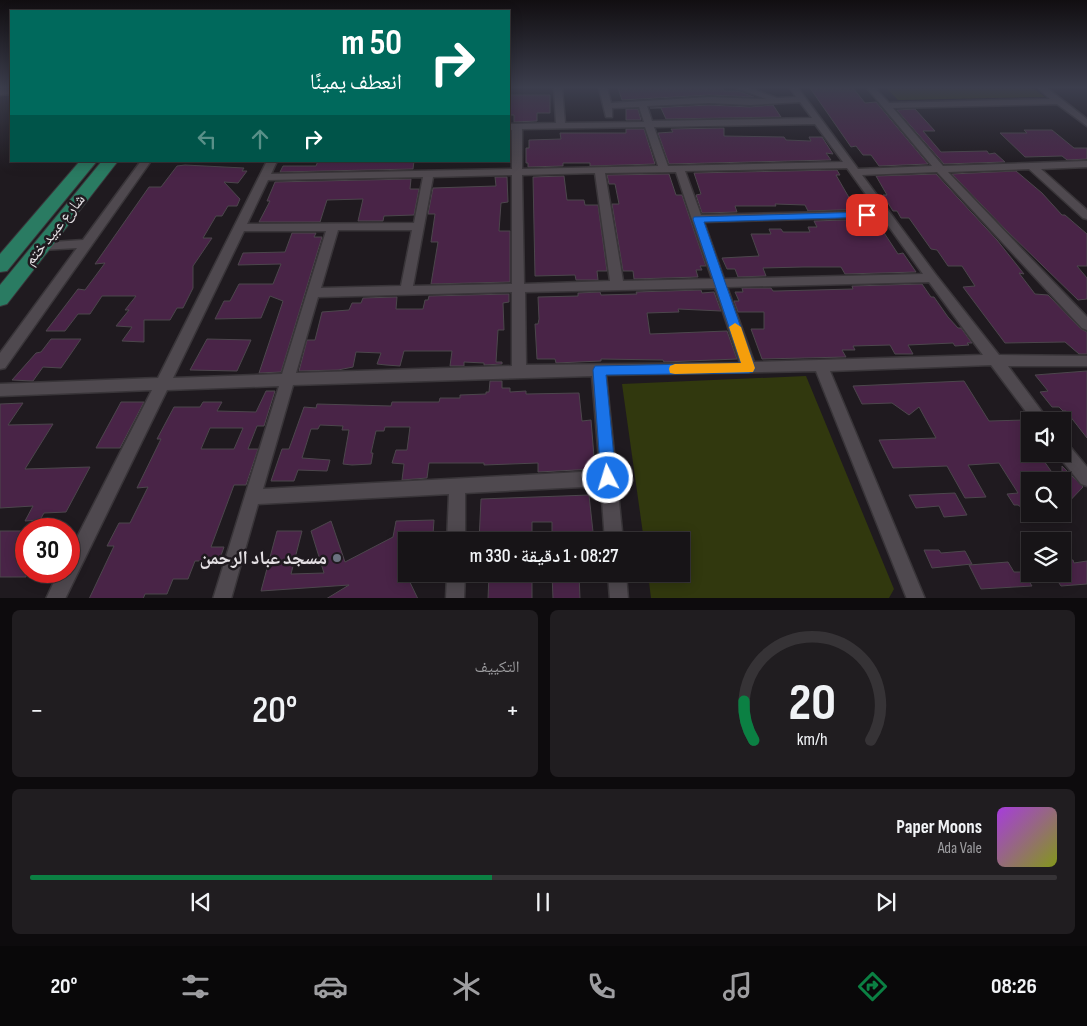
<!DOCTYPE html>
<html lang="ar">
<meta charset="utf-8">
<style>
:root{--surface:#171417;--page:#201d20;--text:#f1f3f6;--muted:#9e9ea1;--line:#363336;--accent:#0b8043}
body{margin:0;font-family:"Sofia Sans Condensed","Noto Naskh Arabic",sans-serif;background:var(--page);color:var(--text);direction:rtl;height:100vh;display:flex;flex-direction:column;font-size:19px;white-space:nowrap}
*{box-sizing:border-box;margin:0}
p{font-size:16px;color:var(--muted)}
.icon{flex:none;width:28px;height:28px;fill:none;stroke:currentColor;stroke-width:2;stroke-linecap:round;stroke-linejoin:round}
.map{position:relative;height:598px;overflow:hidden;direction:ltr}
.sheet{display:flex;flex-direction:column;gap:12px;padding:12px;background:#0d0b0d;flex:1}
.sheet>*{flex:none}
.hud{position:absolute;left:10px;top:10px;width:500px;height:152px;border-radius:0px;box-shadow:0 2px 12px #0003,0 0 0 1px var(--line);direction:rtl;background:#00695c;color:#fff;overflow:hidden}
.controls{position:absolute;left:1021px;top:412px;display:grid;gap:10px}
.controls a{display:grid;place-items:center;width:50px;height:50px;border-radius:0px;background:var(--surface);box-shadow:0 2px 12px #0003,0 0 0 1px var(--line);font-size:25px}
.speed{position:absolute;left:15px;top:518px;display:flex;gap:10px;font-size:25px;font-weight:700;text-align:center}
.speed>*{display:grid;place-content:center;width:65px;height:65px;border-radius:50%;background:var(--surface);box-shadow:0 2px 12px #0003,0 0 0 1px var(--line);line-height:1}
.speed .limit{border:8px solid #d22;background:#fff;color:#111}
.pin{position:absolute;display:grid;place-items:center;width:42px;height:42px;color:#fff;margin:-21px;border-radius:10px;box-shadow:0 2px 8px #0006}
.me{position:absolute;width:55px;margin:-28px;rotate:355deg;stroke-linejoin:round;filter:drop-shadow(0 0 4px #0008)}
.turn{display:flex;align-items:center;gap:18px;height:105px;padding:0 25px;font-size:22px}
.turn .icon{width:65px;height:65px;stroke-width:2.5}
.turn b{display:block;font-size:35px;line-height:42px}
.lanes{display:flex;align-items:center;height:48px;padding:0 25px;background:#0003;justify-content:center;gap:25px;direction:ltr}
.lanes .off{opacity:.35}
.big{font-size:38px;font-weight:600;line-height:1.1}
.sheet .widget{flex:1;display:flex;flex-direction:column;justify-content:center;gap:8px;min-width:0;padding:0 18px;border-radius:8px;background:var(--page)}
.sheet .dial{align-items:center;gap:0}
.dial svg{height:130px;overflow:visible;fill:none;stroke:var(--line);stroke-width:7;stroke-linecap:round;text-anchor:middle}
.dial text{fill:var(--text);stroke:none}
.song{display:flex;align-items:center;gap:15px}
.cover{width:60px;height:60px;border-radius:8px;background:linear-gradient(135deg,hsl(280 70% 55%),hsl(70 70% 35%))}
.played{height:5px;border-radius:2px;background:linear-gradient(90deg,var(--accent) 45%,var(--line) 45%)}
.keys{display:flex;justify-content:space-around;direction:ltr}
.heat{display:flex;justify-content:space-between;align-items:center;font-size:28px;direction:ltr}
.sheet .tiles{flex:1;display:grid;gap:12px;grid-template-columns:1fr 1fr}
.widget:last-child{grid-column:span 2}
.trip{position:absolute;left:398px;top:532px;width:292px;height:50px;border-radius:0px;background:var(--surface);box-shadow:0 2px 12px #0003,0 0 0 1px var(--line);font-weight:600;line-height:50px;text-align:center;direction:rtl}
.tab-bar{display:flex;height:80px;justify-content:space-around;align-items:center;background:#090809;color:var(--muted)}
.tab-bar .icon{width:35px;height:35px}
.tab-bar .active{color:var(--accent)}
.tab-bar b{font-size:22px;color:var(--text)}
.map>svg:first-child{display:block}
.green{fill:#31380e}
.building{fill:#492447;stroke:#4c464c;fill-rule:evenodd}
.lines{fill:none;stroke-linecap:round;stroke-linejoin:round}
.minor-casing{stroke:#393539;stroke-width:3}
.primary-casing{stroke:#393539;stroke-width:2}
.minor{fill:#4f494f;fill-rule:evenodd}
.primary{fill:#2a7b62;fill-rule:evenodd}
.route{fill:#1a73e8;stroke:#114b97}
.slow{fill:#f59e0b}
.worship-dot{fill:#6b7280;stroke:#1f1a1f;stroke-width:2}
.labels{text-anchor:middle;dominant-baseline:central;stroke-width:5;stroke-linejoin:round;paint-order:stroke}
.street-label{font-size:16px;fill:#e3dfe3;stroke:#1f1a1f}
.near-poi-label{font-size:19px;font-weight:bold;fill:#e3dfe3;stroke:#1f1a1f;text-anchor:end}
</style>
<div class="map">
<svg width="1087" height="599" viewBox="0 0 1087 599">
<rect width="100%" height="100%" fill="#1f1a1f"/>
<path class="green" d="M886,88H1033L1045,97L898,100Z
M806,376L894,589L889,598H651L648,574H681V541H644L622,384Z"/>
<path class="building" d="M618,88H722L724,91H738L754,97L709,95L622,100Z
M810,88H853L865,103L876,102L928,164L879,166L871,155H863L856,146L851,147Z
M509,95H550V113H537V121L514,122V115H509Z
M709,105L750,107L773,105L781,117L666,119L661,108H650Z
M626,109H638L641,120H626Z
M915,109L935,131H923L941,152L987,151L989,154L995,153L1005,162L944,164L897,110Z
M724,128V136L784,137L786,140L811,141L809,137H822L833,154L826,153L831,160L669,164L658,133L673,132L671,129Z
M626,129H644L655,164L590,166V163H563V166L528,167V163H526V148H529V140L561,139L560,133H626Z
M1024,130H1052L1074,148H1087V159L1067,160L1062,156L1025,157L1000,133H1027Z
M318,161H414L413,169L280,172L283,166H316Z
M185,165L244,168L242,171H247L238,183L224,182L240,199L237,206H228L222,216H216L203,238H212L193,266V288L183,308H177L170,320H144V342L122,341L132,327L116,326L129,310H125L136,296H102L90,314H78L65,331H46L78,289L85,290L105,263L95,264L149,187H161L177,166Z
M837,170L840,175H836L851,201H856L858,206H867L869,209L808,211L805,205L775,204L776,206H735L737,212L702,213L696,195L701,194L694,173Z
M1016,171L1042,193L1062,215H1065L1087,234V266H1077L1087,278V299L1078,300L1006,230L952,174Z
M669,174L676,195H682L706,266H700L702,270H696L698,277L634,279L633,271H623L612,204H619L615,184H609L607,175Z
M936,174L997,240L1024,274L1019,273L1035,294L1048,295L1081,329L1087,332V354H1079L1065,342L1005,343L963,287L975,286L962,266H948L937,250L931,249L909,218H901L897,211H893L883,195H887L876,176Z
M564,176L567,200H584L585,205H598L607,271H597L598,280H576L575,275L535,276L533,177Z
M495,177H507L508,202L501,203L499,231H510V282L431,284L438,242H431L435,214H428L433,188L496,186Z
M411,179L410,189H419L414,215L384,216L383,221H358L363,199L327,200L320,222H259L270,201H267L275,182Z
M875,219L898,254L903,253L916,272L845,274L841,267H803L763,268L766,276L738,277L735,269H727L722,258L759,256L751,234H771L769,229H781L783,232H810L808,227H817L814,221Z
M292,233H316L314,237H322L281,372L259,373L283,301L270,296L261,318L215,319L224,301H230L239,284H273L281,264L238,265L243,253L285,252Z
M922,284L931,297H934L948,317L958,328H961L972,343H967L969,345L955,346L953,343L908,345L913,354H895L890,345L853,346L855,350H842L846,357L762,359L751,329H764V312H738L734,301H739L735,292H743L742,288H771L773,291H776L853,289L852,286Z
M701,290L702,293L714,292L721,311L678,309L679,312L647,313L650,334L727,331L737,359L664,362L663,360L601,359V361L556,363L555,359H537L535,324H538L539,319L538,297L578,296V293L600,292L601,295L637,294L636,292Z
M509,294V302L503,303L504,330H498L496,362H502V364L484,365V363L464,362V366H450L452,351H404L400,366L386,365L377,364L381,353L356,352L353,367L338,370L299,371L307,340H315L322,312L349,310L352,303H361L363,298L397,297L396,309H423L425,300H428L429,296Z
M51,339H81L61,368L43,367L33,381L12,380L36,353L41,352Z
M207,339L251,340L237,371L190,370Z
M1087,371V438L1066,411H1063L1059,407H1052L1040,392L1048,391L1035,375Z
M490,381H502V388H510V392L526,391V394L579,393L582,421L591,420L595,469L538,472V463L484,465V463H429L427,478L402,480L404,464L392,463L396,450H407L410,427H385L384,431H376L371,453H373L371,464L352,465L343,464L349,430H342L343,426L320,425L318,429H311L302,458L330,460L327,471L298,470L294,481H271L282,449H289L304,407L316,408L317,404L391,406L392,402H439L440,398H460V395L486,394V392H489Z
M964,381L989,421L1025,420L1030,428V454H1039L1056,478L1029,476L1030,514L1018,505H1014L1007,494L1018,493L999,463L968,465L986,497L965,498L947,466L893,468L879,440L936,438L919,407L909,415L892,403L862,404L853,386Z
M266,391H275L264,426H257L248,449H258L246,485H234L211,547H224L219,561H195L188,579H173L167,594H145L143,599H89L114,546H107L119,523H130L148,487L137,488L161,439H157L174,407H200L203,402H222L217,411L256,412ZM210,428H243L234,449H201Z
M121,402H144L120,448H96Z
M23,403L8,425L53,424L25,469L90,467L66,512L44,513L40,520L25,521L33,506L0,508V404Z
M1062,466L1083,487L1062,509Z
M955,493L967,515L944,517L939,506L916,508L909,495Z
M589,495L594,541H552V522H532V541H479L481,499Z
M434,520L433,535L406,536V574L418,599H326L349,585L261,591L277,531H302L291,574L324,573L311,531L331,521L345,562L393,537L396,521Z
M0,531H26V577H0Z
M924,550H939L941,553L965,551L972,564L932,568Z
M1062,560H1073L1074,563L1087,561V584L1061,586L1053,574H1062Z
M1008,562L1014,572H1023L1032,586L981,589L969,565Z
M489,574H532V599H488Z
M552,574H579L580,599H553Z"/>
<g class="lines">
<g class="minor-casing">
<path id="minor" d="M554,88H562L565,123L644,122L639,107L612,108V117H606L599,88H607L611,103L709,97L766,99L736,88H749L777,98L796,97L790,88H798L858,169L932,166L867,88H875L889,103L1050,99L1038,88H1047L1087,119V126L1057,104L893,108L943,166L1087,161V167L1041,169L1087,210V219L1083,218L1029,169L948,172L1087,317V330L1082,328L937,172L862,175L936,275L999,355L1087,356V366H1008L1049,421H1033L991,365L830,371L925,599H907L816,371L606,375L623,541H605L601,486L465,493V541H447L449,494L258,504L231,599H213L279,386L167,390L65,599H46L59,571H69V553L152,390L0,396V384L158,378L267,161H277L271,174L512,169V130H509V124L556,123ZM800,102L812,118L652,121L647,106L709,103L750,105ZM815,124L843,162L668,166L654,127ZM645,127L658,166L522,169V129ZM847,168L878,211L701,215L685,171ZM676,172L712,279L623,281L605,173ZM595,173L610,281L524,284L522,175ZM512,175V284L413,286L433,177ZM423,177L414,223L247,224L268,180ZM882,217L923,274L724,279L704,222ZM338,230H412L401,286L321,288ZM244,231H326L282,374L173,378ZM929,282L983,355L754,362L727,287ZM715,288L740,363L526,365L525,292ZM512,292V366L296,373L318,297ZM592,376L600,471L263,489L293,385Z
M0,89L11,90V94L0,95Z
M141,161H151L5,368L0,369V353L77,248L42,250L38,249L36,246L38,243L83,240Z
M1062,441L1067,443L1087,467V486L1081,484L1057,454H1062Z
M447,574H465L464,599H446Z
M608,574H626L628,599H610Z"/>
</g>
<g class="primary-casing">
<path id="primary" d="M80,161H97L7,271L0,272V254Z
M102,161H118L7,304L0,306V285Z"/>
</g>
<use href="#minor" class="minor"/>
<use href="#primary" class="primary"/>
</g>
<linearGradient id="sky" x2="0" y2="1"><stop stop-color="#110e11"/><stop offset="0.51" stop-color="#3c3e4d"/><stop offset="1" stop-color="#3c3e4d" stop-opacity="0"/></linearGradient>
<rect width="1087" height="172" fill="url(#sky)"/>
<path class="route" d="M867,212L871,213V217L704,222L755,368L753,372L749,373L606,375L616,478L614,483L608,484L603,483L601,478L593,370L595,366L741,363L693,219L694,217Z"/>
<path class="slow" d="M735,323L741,327L755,368L753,372L675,374L670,373L669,369L670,366L675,364L741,363L729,327Z"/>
<circle class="worship-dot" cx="337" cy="558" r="5"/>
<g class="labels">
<g class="street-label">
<text transform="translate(55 230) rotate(-51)">شارع عبيد ختم</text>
</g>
<g class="near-poi-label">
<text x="327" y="558">مسجد عباد الرحمن</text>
</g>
</g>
</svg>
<div class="controls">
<a><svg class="icon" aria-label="sound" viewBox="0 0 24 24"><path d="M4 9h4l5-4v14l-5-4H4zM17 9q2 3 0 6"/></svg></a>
<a><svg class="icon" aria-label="search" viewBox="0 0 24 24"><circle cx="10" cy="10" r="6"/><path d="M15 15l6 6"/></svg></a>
<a><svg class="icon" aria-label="layers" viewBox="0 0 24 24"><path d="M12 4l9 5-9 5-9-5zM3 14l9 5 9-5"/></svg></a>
</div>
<div class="speed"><div class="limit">30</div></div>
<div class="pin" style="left:867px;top:215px;background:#d93025"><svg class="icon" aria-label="arrive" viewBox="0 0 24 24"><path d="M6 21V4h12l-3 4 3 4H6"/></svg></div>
<svg class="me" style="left:608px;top:478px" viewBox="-20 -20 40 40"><circle r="17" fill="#1a73e8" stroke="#fff" stroke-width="3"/><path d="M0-11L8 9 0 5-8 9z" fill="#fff"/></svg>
<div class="trip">08:27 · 1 دقيقة · 330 m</div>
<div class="hud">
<div class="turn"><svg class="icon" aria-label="right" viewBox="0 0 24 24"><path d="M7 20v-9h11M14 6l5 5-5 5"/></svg><div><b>50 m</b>انعطف يمينًا</div></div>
<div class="lanes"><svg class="icon off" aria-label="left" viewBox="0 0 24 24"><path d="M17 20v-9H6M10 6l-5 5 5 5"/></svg><svg class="icon off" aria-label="ahead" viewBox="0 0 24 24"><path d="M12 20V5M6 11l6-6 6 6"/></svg><svg class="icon" aria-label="right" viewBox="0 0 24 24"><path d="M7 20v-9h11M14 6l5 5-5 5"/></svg></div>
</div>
</div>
<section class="sheet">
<div class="tiles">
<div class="widget dial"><svg viewBox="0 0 100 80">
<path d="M14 69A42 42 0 1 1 86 69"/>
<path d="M14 69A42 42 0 0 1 8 45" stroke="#0b8043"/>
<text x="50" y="56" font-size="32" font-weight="700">20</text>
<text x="50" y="72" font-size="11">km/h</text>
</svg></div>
<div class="widget"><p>التكييف</p>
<div class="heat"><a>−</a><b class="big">20°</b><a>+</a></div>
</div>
<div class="widget">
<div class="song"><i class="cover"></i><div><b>Paper Moons</b><p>Ada Vale</p></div></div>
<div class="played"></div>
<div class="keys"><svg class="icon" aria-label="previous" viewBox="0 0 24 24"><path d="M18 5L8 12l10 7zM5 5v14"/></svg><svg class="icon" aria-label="pause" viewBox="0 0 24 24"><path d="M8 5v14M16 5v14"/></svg><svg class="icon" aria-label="next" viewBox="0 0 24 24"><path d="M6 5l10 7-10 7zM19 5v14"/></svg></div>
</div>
</div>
</section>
<nav class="tab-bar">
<b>08:26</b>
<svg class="icon active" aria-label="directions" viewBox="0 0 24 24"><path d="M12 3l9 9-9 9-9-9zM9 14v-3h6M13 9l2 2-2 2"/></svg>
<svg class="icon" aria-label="music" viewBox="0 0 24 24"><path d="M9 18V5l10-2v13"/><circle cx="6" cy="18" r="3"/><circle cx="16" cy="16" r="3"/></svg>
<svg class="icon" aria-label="phone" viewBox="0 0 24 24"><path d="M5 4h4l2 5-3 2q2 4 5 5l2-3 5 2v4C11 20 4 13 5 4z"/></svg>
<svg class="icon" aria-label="climate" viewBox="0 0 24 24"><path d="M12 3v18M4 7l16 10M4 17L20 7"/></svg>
<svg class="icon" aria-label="car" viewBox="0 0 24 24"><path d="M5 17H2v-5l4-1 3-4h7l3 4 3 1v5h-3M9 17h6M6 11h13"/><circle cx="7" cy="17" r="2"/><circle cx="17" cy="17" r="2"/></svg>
<svg class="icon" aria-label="filters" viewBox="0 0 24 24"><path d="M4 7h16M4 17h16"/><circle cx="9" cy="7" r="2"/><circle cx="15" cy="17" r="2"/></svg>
<b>20°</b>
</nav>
